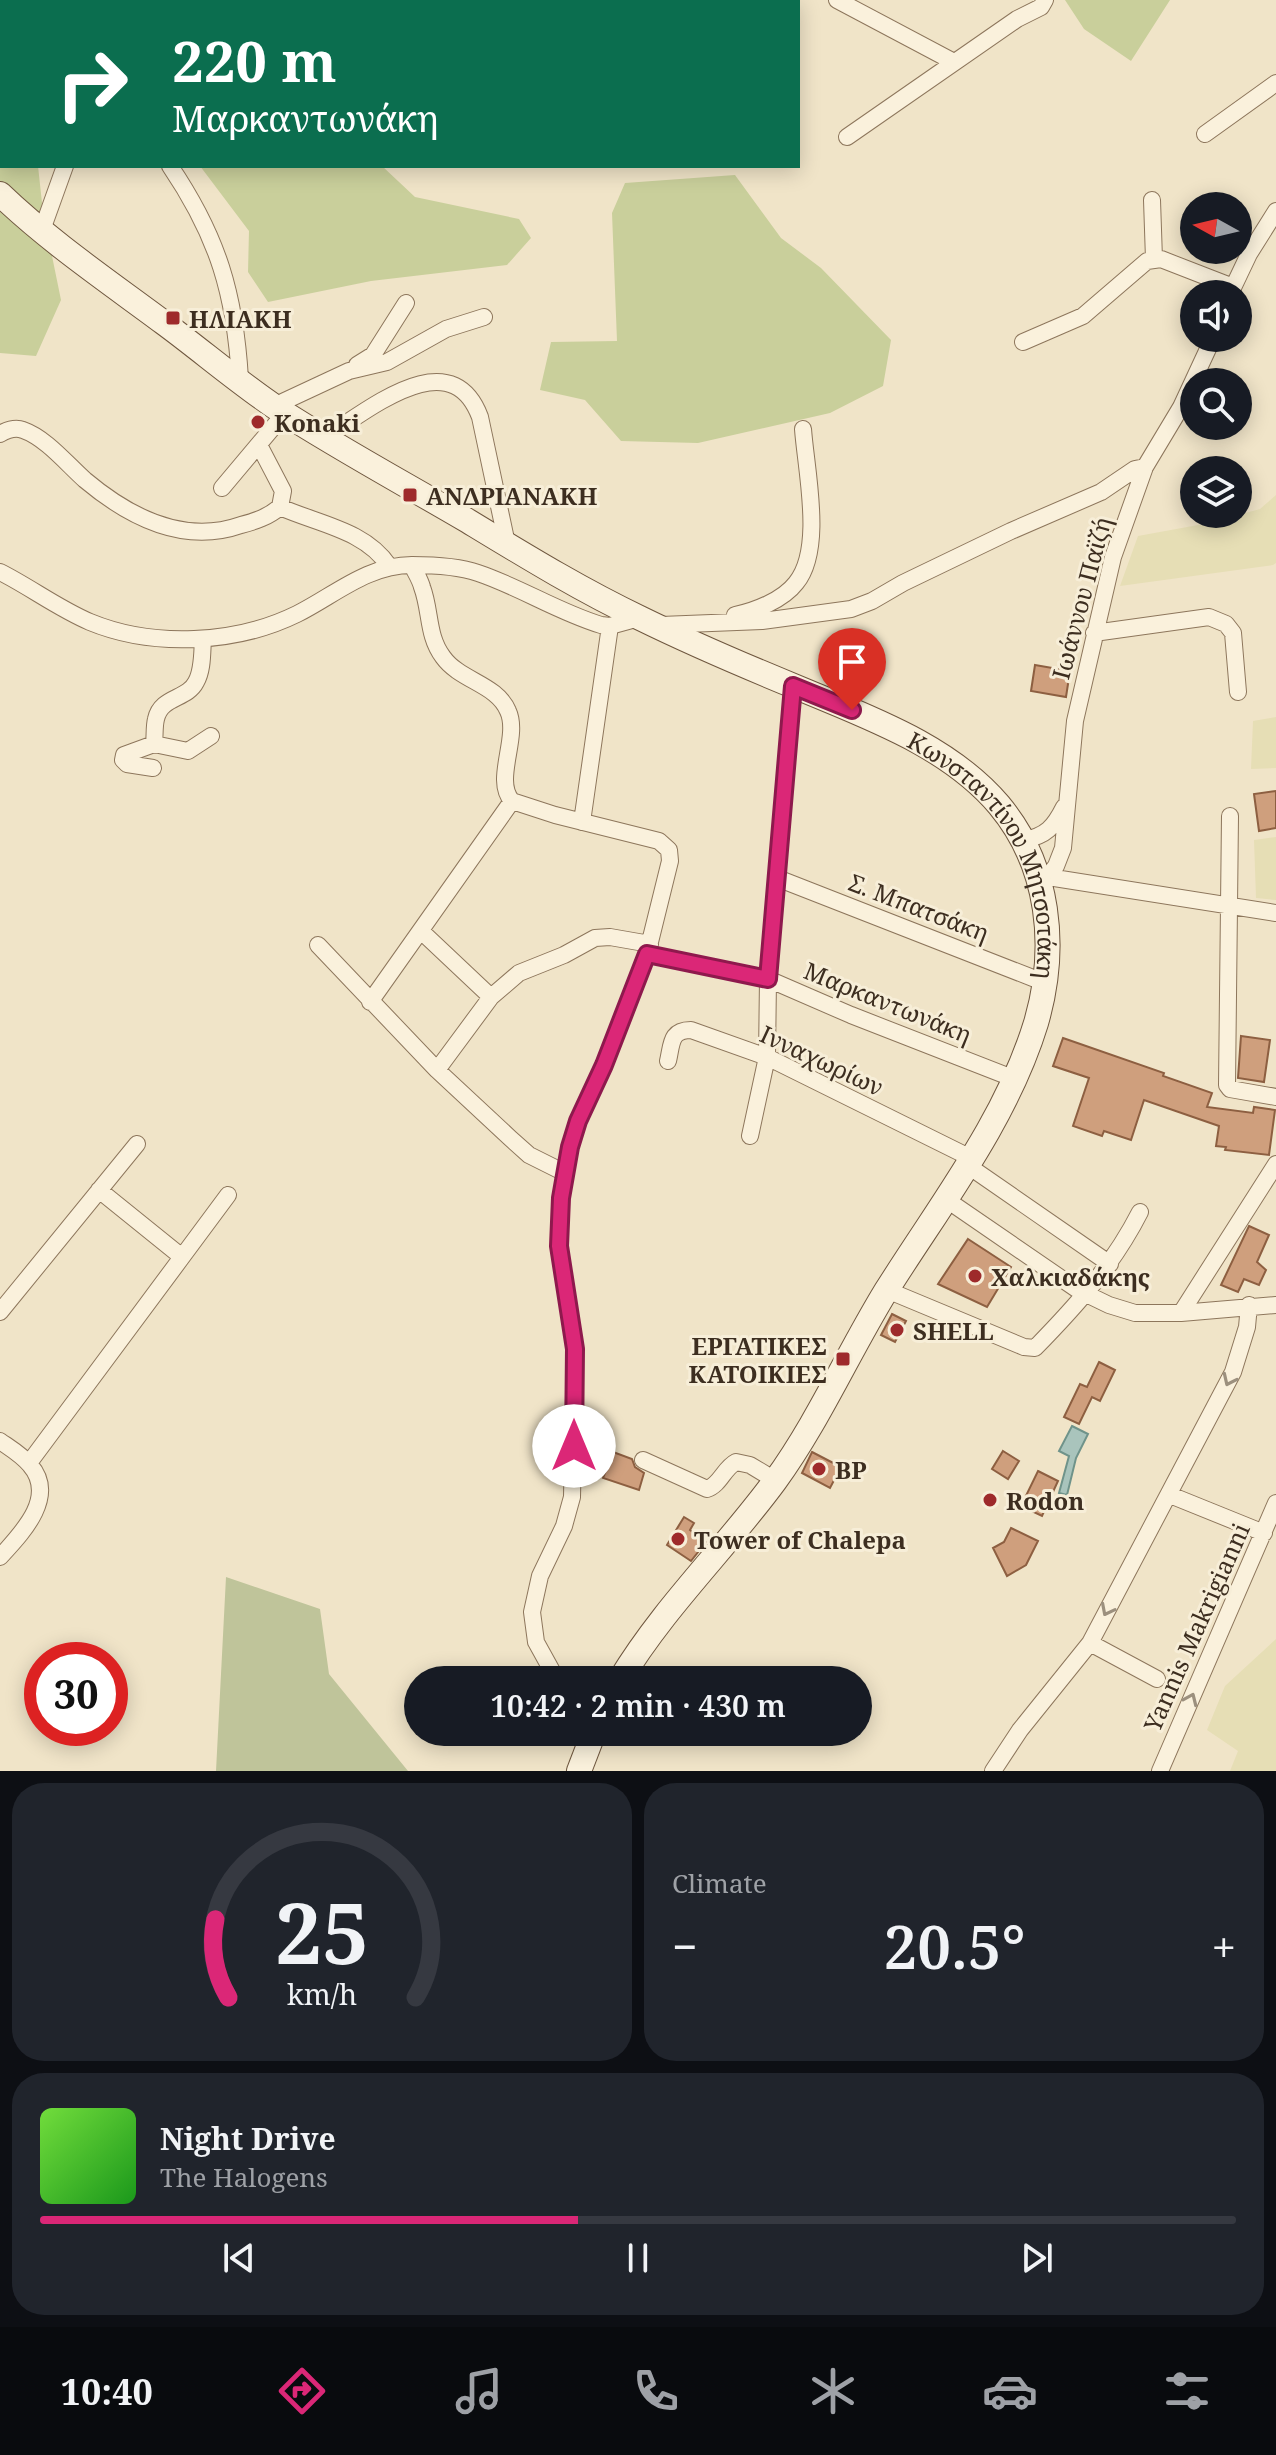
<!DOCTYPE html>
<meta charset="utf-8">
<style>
:root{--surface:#171b24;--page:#20242c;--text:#f1f3f6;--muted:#9ea1a6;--line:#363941;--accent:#db2777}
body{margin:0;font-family:"Noto Serif",serif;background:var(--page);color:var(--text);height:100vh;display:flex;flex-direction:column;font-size:30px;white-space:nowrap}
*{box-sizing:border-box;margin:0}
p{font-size:26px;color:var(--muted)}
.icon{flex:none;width:44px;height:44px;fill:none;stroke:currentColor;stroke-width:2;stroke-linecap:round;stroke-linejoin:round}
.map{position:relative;height:1771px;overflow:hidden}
.drawer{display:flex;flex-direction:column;gap:12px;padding:12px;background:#0d0f14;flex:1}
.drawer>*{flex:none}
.top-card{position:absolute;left:0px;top:0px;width:800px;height:168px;box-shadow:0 4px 20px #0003;background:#0b6e4f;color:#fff;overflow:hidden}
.needle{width:52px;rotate:278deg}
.controls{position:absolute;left:1180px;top:192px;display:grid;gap:16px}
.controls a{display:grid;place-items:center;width:72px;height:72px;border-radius:50%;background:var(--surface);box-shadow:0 4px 20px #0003;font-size:40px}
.speed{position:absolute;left:24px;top:1642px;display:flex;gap:16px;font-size:40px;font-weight:700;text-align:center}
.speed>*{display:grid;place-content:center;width:104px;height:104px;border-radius:50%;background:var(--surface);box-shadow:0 4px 20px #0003;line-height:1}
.speed .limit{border:12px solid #d22;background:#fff;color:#111}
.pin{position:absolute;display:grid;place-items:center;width:68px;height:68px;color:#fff;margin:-82px -34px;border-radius:50% 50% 50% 0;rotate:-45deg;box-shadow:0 0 8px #0007}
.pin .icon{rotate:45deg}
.me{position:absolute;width:88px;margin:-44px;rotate:0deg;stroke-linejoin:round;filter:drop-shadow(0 0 6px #0008)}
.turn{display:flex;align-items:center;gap:28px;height:168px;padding:0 40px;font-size:36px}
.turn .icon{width:104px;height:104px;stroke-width:2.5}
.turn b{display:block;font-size:56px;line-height:68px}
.big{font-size:60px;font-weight:600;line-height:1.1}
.drawer .widget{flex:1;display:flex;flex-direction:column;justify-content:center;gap:12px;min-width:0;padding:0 28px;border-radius:32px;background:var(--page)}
.drawer .dial{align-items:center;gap:0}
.dial svg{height:208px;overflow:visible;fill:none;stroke:var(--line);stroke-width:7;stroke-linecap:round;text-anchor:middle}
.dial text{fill:var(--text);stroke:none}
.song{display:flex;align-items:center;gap:24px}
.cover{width:96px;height:96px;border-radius:12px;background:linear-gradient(135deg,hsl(100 70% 55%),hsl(120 70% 35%))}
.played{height:8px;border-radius:4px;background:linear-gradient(90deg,var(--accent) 45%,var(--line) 45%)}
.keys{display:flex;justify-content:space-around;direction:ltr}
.heat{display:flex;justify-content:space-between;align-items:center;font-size:44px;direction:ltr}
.drawer .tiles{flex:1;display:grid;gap:12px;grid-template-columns:1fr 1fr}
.widget:last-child{grid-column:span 2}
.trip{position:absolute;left:404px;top:1666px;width:468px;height:80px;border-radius:40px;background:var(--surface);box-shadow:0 4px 20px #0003;font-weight:600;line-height:80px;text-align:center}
.tab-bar{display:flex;height:128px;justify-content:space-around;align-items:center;background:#090b0e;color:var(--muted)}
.tab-bar .icon{width:56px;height:56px}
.tab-bar .active{color:var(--accent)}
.tab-bar b{font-size:36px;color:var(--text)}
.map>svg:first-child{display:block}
.farmland{fill:#e6deb5}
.green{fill:#c9cf9b}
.cemetery{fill:#bfc49a}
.water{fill:#a9c4bc;stroke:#6f938a;stroke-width:2}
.building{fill:#cf9f7d;stroke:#8d5f41;stroke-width:2}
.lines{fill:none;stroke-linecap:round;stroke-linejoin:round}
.street-casing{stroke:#8d765c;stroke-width:18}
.secondary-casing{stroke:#6f573f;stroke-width:26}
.street{stroke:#faf1dc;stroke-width:16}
.secondary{stroke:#faf1dc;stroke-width:24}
.oneway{stroke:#9c907e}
.route-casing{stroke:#8e194d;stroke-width:20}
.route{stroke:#db2777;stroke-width:14}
.poi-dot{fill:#9e2a2b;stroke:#f7eed8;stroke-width:3}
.labels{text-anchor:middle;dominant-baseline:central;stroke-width:6;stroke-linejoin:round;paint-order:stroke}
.poi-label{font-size:24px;font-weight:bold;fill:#3d2e20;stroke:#f7eed8;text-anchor:start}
.street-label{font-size:24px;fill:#3d2e20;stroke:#f7eed8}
</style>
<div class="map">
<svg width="1276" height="1771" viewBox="0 0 1276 1771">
<rect width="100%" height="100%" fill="#f0e4c8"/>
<path class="farmland" d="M1276,495V563L1273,565L1120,586L1138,536L1209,523L1260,509Z
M1276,717V768L1251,769L1253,721Z
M1276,837V900L1256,898L1254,840Z
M1276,1639V1771H1230L1238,1751L1207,1730L1225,1686Z"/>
<path class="green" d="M0,0H469L2,2V166H38L43,212L61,300L36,356L0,353Z
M1065,0H1170L1131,61L1084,29Z
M200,166H382L415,197L519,219L531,238L507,265L371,281L268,302L248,272L249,231Z
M735,175L781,238L821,268L891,340L883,386L830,413L698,443L621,441L585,400L540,390L551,342L617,341L612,213L625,183Z"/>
<path class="cemetery" d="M226,1577L320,1609L329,1674L408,1771H216Z"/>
<path class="water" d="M1072,1426L1088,1434L1076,1458L1067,1495L1059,1493L1069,1456L1059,1451Z"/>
<path class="building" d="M1035,665L1070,671L1066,697L1031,691Z
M1276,791V828L1259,831L1254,794Z
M1241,1036L1270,1040L1264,1082L1238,1078Z
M1063,1038L1164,1073L1163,1076L1212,1093L1207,1107L1253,1113L1254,1107L1275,1110L1269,1155L1225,1150L1226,1147L1216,1146L1219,1126L1144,1100L1131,1140L1104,1131L1102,1136L1073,1126L1089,1078L1053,1066Z
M1249,1226L1269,1235L1257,1262L1266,1270L1259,1285L1244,1279L1238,1292L1221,1285Z
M968,1239L1011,1267L987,1307L938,1284Z
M892,1314L906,1321L895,1342L881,1335Z
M1099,1362L1115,1370L1100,1401L1092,1397L1079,1424L1064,1417L1080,1384L1087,1387Z
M605,1449L632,1459L635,1467L644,1473L639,1490L603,1478L605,1473L598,1471Z
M1003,1451L1019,1461L1008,1479L992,1469Z
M812,1452L841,1467L830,1488L802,1473Z
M1038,1471L1058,1481L1042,1516L1021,1506Z
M684,1517L694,1523L690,1530L706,1542L691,1561L667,1545Z
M1011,1528L1038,1541L1026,1565L1007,1576L993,1548L1004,1542Z"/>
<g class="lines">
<g class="street-casing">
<path id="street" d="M837,0L954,62
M1205,134L1276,83
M847,137L1017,19L1041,7L1045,0
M0,151L2,152
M170,166C218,237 235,294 240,379
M1152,200L1154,259
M42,230L65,166
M1230,294L1249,254L1276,211
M1023,342L1083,316L1147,261L1161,259L1233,287
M357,365L373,355L406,303
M274,406L349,371L387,362L446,329L484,317
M0,434C7,430 15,427 23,430C46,438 67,464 85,480C129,517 184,545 241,525C256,521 268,517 280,507L283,491L259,445
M325,437C369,410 451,340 480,417L507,544
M222,488L285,413
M280,507C318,524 365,530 389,566
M412,565C415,572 420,579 422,587C431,611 427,636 443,657C460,681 497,684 508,711C520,737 493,780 512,801L555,815L659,841L669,850L670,861L647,954L604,1065L578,1121L570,1147L561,1198L559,1246L575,1349L572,1497L564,1526L540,1576L532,1612L536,1642L557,1680
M0,572C30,587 59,609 90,622C153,648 236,644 297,614C335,595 367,565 412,565C433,565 458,566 478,573C520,587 558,612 601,625L610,626L639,618
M735,615C755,611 783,600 796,583C824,549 806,471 803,429
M661,625L762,621L851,609L872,601L903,583L1011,531L1101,492L1135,469L1145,467
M1094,633L1209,617L1226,624L1233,633L1238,692
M154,744L188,751L211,736
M153,768L127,764L123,760L124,755L154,744C155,736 154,727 156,719C161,696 187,700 196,682C203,670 202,652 203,639
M1230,816L1227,1085L1230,1089L1276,1097
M582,822L610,626
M1024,840C1046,836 1054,827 1064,807
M1048,877L1276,913
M777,878L1043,982
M1042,884L1056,866L1063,848L1075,721L1113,557L1145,467L1181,407L1213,338
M421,931L491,997
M318,945L437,1070L510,1138L529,1155L565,1173
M647,954L768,979L851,1015L1015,1079
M370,1002L512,801
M668,1061C672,1044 670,1030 691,1030L767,1057L971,1158
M437,1070L491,997L519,973L564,955L595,938L610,937L650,944
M750,1136L767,1057L768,979L793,686
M967,1165L1110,1264
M947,1200L1078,1290L1109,1305L1135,1313H1181L1276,1305
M182,1257L228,1195
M887,1290L1024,1347L1035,1348C1077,1305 1113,1265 1140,1212
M0,1312L137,1144
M1181,1313L1276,1164
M0,1441C10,1448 22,1455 30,1465C58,1497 21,1534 0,1557
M643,1460L707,1489C720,1485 724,1468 736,1462L750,1465L775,1480
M29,1463L182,1257L99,1190
M1170,1495L1264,1533
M1090,1643L1157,1679
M993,1771L1020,1730L1090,1643L1233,1372L1247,1327L1249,1305
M1160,1771L1276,1503"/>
</g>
<g class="secondary-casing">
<g id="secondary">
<path id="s1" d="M0,194C50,242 109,282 164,323C202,351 239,383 278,409C340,449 405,484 468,521C524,555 581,590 640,618C693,644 747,667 801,689C870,718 949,746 999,805C1050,866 1058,948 1036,1023C1006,1121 940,1205 886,1291C848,1353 818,1422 775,1481C725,1549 664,1607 620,1680"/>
<path d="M579,1771L594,1732"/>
</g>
</g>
<use href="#street" class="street"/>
<use href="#secondary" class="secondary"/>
</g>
<defs><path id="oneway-chevron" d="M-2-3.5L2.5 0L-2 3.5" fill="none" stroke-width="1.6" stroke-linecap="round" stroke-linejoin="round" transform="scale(2)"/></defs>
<g class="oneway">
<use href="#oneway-chevron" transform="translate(1229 1380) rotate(115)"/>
<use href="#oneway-chevron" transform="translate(1107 1610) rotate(117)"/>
<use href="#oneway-chevron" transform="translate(1191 1699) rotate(-66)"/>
</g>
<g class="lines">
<g class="route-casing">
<path id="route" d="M574,1446L575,1349L559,1246L561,1198L570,1147L578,1121L604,1065L647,954L768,979L793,686L852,710"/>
</g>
<use href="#route" class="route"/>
</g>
<g class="poi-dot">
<rect x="165" y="310" width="16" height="16" rx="4"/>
<circle cx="258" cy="422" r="8"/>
<rect x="402" y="487" width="16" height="16" rx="4"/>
<circle cx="975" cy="1276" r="8"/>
<circle cx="897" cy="1330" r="8"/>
<rect x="835" y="1351" width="16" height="16" rx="4"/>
<circle cx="819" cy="1469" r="8"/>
<circle cx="990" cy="1500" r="8"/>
<circle cx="678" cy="1539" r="8"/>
</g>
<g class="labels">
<g class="poi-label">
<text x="189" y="318">ΗΛΙΑΚΗ</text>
<text x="274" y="422">Konaki</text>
<text x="426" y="495">ΑΝΔΡΙΑΝΑΚΗ</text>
<text x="991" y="1276">Χαλκιαδάκης</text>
<text x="913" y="1330">SHELL</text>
<text x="827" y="1345" text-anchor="end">ΕΡΓΑΤΙΚΕΣ<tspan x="827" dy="28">ΚΑΤΟΙΚΙΕΣ</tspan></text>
<text x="835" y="1469">BP</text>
<text x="1006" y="1500">Rodon</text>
<text x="694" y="1539">Tower of Chalepa</text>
</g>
<g class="street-label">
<text transform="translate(1081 598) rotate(-75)">Ιωάννου Παϊζή</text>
<text stroke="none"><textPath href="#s1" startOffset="1214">Κωνσταντίνου Μητσοτάκη</textPath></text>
<text transform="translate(919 907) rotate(21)">Σ. Μπατσάκη</text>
<text transform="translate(888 1002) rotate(22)">Μαρκαντωνάκη</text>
<text transform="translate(822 1060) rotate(25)">Ινναχωρίων</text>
<text transform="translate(1196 1627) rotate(-66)">Yannis Makrigianni</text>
</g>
</g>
</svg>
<div class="controls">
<a><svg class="needle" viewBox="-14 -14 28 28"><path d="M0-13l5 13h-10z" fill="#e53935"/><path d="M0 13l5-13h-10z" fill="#9ea1a6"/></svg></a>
<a><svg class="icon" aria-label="sound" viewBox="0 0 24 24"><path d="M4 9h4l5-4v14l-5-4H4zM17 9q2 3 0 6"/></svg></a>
<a><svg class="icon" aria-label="search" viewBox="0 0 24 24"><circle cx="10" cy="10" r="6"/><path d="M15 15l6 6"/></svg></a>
<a><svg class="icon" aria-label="layers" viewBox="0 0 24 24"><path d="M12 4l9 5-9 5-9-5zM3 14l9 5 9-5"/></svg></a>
</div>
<div class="speed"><div class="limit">30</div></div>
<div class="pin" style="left:852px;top:710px;background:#d93025"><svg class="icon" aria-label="arrive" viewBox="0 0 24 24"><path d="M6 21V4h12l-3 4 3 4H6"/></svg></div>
<svg class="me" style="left:574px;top:1446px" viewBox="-20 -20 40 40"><circle r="19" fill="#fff"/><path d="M0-13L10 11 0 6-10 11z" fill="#db2777"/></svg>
<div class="trip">10:42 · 2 min · 430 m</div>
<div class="top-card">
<div class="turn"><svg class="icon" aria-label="right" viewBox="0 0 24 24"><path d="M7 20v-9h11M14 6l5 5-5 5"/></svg><div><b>220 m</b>Μαρκαντωνάκη</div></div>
</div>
</div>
<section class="drawer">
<div class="tiles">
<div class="widget dial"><svg viewBox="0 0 100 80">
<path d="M14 69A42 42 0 1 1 86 69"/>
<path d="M14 69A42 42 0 0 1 9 39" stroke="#db2777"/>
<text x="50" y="56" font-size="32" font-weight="700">25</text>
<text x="50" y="72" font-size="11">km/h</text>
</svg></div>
<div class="widget"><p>Climate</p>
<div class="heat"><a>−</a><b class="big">20.5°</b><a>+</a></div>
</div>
<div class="widget">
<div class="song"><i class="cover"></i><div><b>Night Drive</b><p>The Halogens</p></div></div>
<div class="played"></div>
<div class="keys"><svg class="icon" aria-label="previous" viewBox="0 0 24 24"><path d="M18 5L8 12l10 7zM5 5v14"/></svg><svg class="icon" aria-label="pause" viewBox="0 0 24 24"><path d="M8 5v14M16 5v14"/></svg><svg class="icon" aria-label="next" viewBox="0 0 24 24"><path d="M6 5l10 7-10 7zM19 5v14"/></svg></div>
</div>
</div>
</section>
<nav class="tab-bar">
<b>10:40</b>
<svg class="icon active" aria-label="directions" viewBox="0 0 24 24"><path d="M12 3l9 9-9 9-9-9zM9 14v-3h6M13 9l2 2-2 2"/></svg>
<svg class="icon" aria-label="music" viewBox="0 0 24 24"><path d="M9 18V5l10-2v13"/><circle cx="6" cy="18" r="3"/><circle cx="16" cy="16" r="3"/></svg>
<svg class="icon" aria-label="phone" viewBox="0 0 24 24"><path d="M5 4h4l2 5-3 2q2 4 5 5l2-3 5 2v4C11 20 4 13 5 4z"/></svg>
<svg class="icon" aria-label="climate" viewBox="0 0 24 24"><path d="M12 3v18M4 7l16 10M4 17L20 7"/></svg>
<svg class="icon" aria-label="car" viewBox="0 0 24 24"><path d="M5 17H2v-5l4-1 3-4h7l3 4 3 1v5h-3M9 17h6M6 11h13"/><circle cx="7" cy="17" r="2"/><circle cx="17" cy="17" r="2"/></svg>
<svg class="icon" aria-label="filters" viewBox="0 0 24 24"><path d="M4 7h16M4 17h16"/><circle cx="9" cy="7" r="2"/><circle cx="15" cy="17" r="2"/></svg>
</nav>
